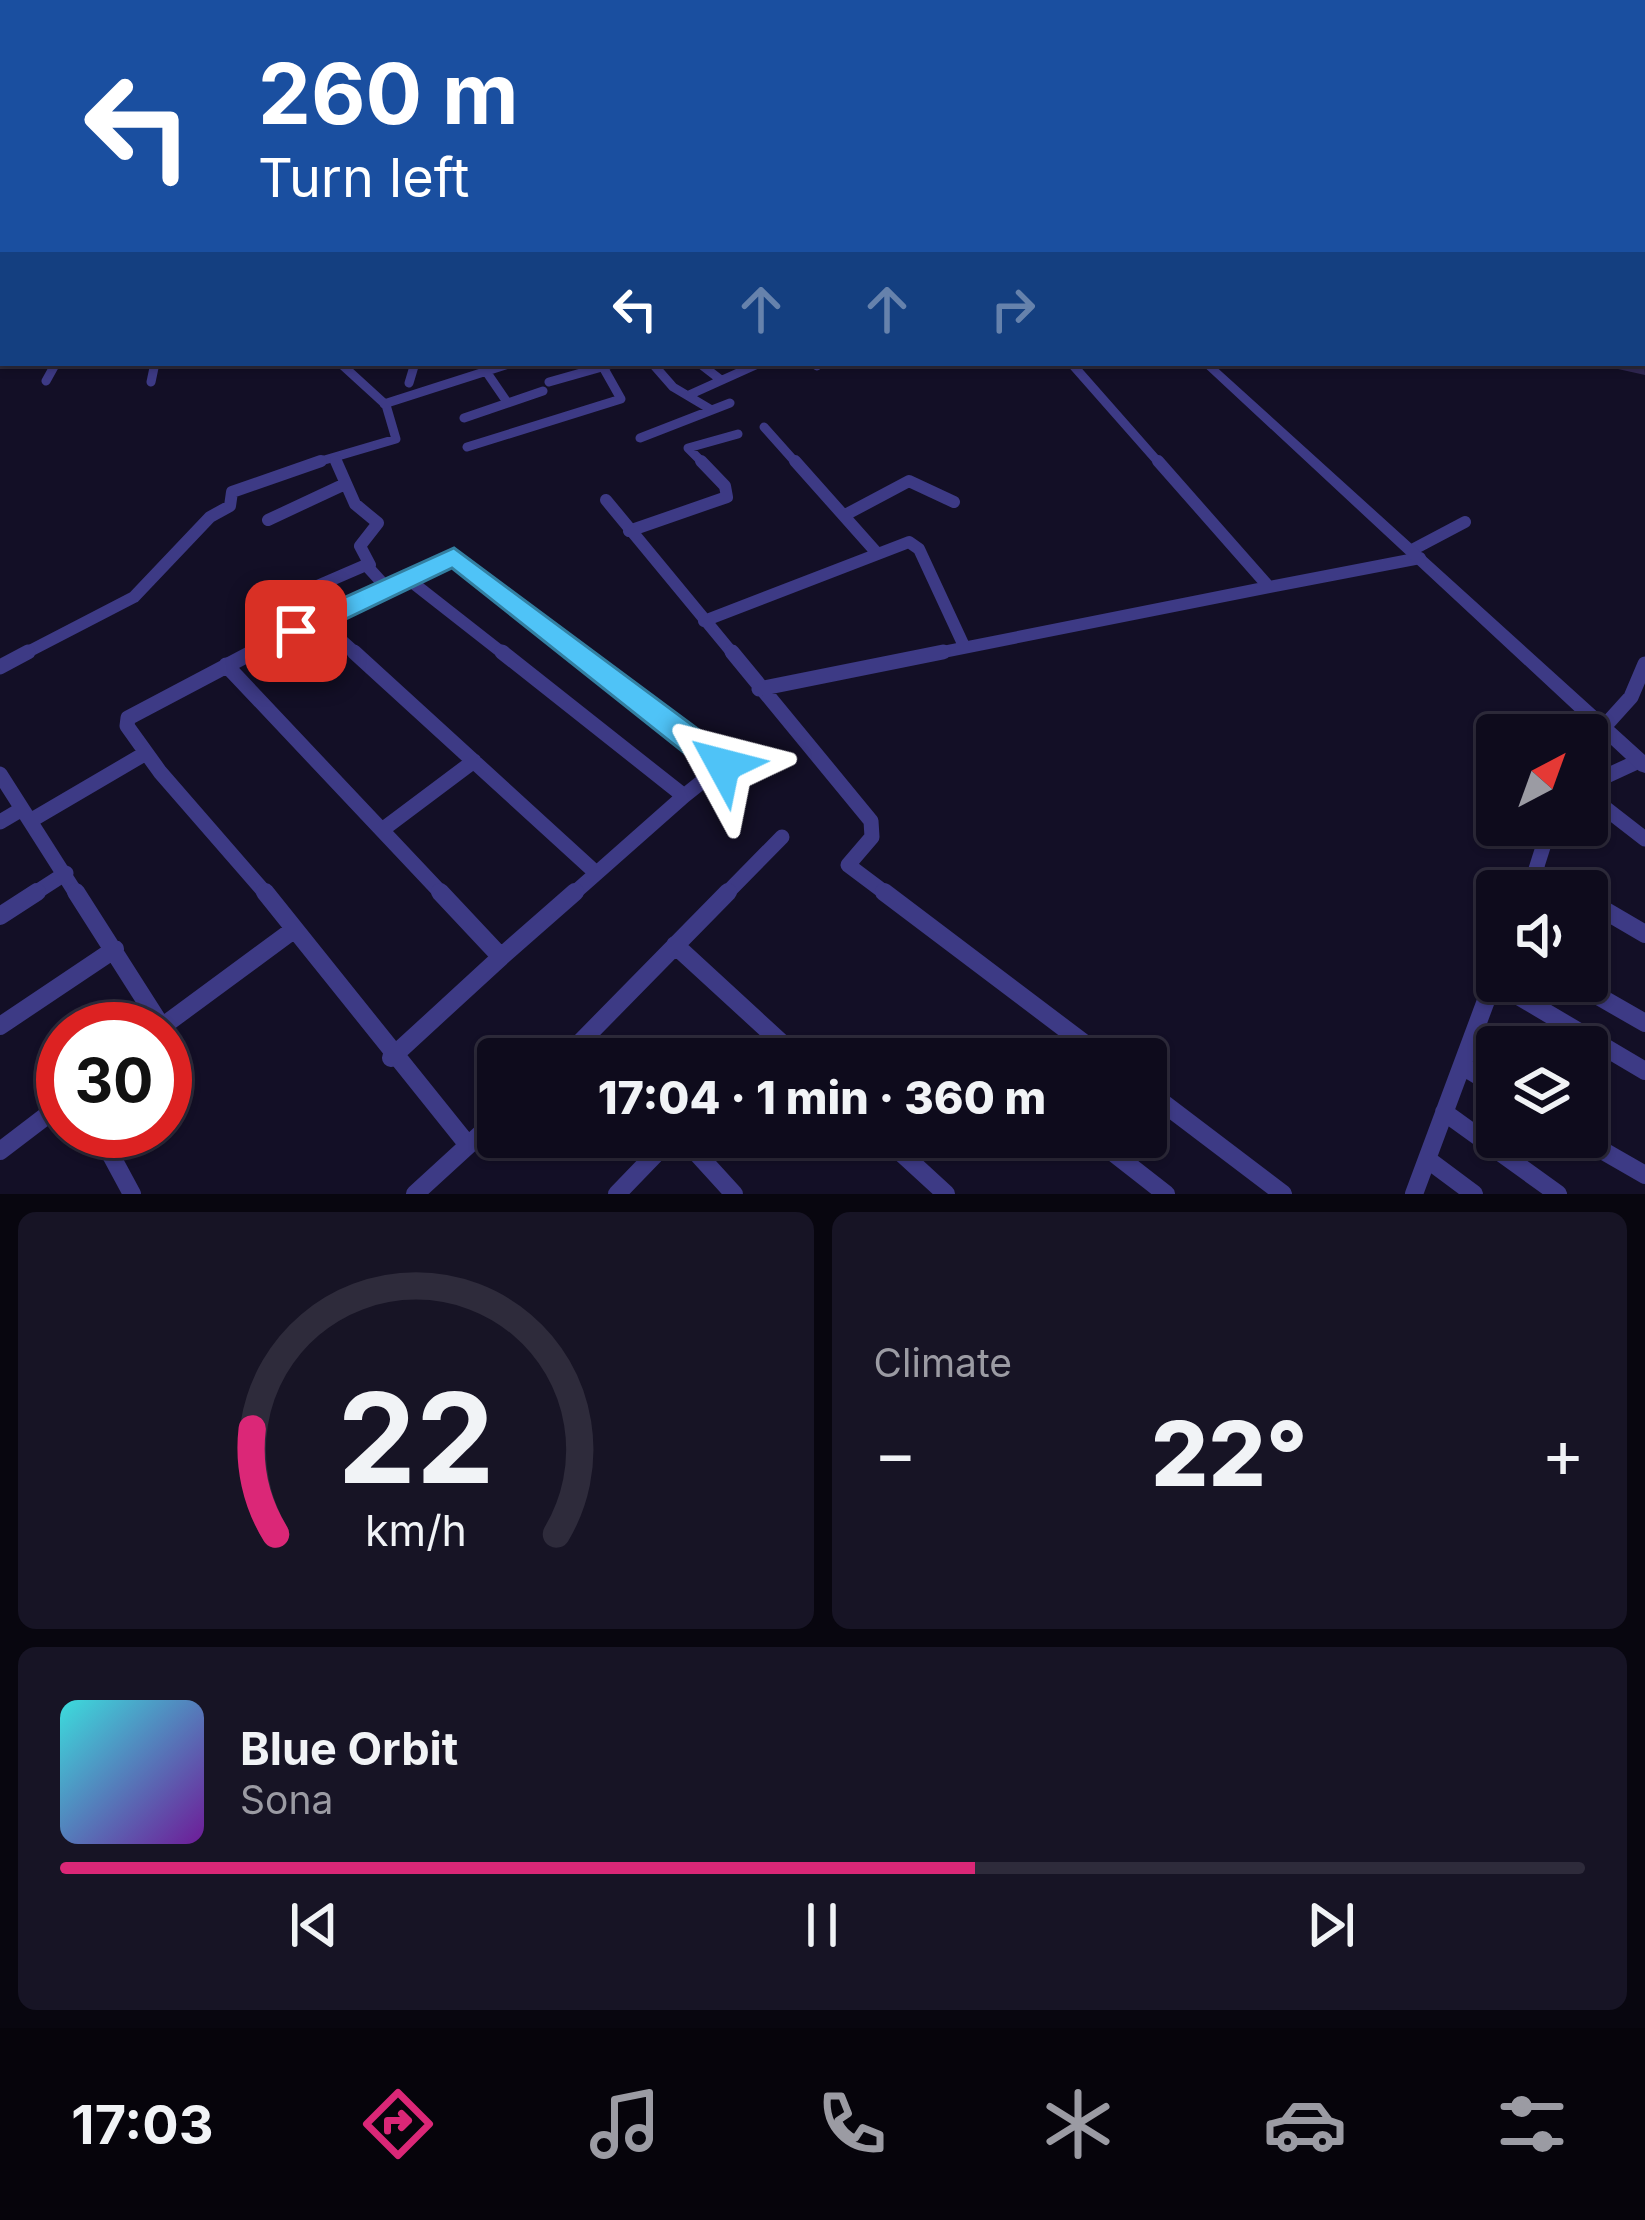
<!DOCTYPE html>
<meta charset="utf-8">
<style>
:root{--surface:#0e0b1c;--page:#171425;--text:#f1f3f6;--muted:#9b9ba3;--line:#2e2b3b;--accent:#db2777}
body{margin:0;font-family:Inter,sans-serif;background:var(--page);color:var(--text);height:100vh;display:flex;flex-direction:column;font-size:45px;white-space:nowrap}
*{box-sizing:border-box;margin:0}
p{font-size:39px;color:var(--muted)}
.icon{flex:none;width:66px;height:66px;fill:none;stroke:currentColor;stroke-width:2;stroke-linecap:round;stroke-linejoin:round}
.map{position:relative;height:1194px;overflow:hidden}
.panel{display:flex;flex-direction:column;gap:18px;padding:18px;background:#08060f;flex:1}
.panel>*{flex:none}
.hud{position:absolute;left:0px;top:0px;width:1647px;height:366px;box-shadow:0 3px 9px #0004,0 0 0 3px var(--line);background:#1a4fa0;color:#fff;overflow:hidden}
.needle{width:78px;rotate:41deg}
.fabs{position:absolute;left:1476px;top:714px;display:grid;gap:24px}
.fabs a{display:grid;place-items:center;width:132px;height:132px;border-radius:12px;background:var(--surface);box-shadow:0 3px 9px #0004,0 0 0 3px var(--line);font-size:60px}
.speed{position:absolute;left:36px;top:1002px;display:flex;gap:24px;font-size:60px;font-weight:700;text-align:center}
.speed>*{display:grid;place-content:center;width:156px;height:156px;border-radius:50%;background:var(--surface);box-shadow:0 3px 9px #0004,0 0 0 3px var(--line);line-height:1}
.speed .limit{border:18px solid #d22;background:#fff;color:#111}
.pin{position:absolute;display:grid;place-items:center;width:102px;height:102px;color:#fff;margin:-51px;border-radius:24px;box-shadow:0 6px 18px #0006}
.me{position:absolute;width:132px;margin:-66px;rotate:308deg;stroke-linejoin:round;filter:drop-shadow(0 0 9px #0008)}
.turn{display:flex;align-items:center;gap:42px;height:252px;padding:0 60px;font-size:54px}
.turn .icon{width:156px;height:156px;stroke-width:2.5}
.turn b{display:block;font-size:84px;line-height:102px}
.lanes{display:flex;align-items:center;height:114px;padding:0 60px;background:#0003;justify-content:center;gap:60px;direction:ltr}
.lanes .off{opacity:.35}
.big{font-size:90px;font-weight:800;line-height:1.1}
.panel .tile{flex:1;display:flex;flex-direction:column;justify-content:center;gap:18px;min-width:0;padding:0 42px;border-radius:18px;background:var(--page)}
.panel .dial{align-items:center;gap:0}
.dial svg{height:312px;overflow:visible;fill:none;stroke:var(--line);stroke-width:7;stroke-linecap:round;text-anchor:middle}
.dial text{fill:var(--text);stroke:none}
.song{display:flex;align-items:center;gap:36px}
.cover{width:144px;height:144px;border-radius:18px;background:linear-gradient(135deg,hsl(180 70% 55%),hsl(280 70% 35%))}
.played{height:12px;border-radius:6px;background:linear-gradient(90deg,var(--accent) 60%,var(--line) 60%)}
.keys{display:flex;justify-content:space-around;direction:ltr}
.heat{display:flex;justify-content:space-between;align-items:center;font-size:66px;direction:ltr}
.panel .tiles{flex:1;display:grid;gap:18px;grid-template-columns:1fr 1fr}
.tile:last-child{grid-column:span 2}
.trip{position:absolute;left:477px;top:1038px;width:690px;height:120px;border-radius:12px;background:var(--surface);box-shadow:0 3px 9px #0004,0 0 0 3px var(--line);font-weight:800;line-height:120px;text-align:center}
.tabs{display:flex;height:192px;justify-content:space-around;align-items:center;background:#06040b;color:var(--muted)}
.tabs .icon{width:84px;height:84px}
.tabs .selected{color:var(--accent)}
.tabs b{font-size:54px;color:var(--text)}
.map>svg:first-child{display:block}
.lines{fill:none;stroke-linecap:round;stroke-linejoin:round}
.minor-far3{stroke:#3d3a85;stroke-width:9}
.minor-far2{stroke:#3d3a85;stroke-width:12}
.minor-far1{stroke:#3d3a85;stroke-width:15}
.minor{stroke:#3d3a85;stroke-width:18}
.tertiary{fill:#3d3a85;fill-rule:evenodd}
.trunk{fill:#e055d1;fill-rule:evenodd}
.wall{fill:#312854}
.route{fill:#4fc3f7;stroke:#337fa1;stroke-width:3}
</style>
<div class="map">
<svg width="1645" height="1194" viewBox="0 0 1645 1194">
<rect width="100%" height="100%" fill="#130f26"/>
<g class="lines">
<path class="minor-far3" d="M652,363L673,387L710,409
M699,363L721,380
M812,363L817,366
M1071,363L1160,464
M481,364L507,402
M46,381L56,363
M151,382L155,363
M549,382L616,363
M409,383L415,363
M689,395L760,363
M384,404L512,363
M464,418L543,391
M764,427L797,464
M640,438L730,403
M467,447L621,399L603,367
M335,460L337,464
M311,464L396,439L386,405L340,363
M704,464L688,448L738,434"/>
<path class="minor-far2" d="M336,461L355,504L378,523L360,546L370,565
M795,461L876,552
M1158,461L1269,587L1420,558
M606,500L734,655
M845,515L909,481L954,502
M268,520L345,484
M629,531L727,497L725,486L701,461
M1412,550L1465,522
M408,579L505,655
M408,579L454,557L581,655
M278,603L366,565L386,587
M319,620L358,655
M704,621L909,542L919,549L964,646
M22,655L134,597L210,517L230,506L232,492L321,461
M248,655L408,579
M928,655L1269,587"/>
<path class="minor-far1" d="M253,652L128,718L127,726L160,772L267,895
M354,652L595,872
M502,652L684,796L723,765L577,652
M732,652L871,821L872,837L848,865L888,895
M226,665L443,895
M0,667L28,652
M759,689L943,652
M1603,728L1631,697L1645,664
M0,774L77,895
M1587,785L1639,761L1645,764
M1587,794L1645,839
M30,821L146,753
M0,822L22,809
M382,830L474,761
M1537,871L1572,891
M1529,891L1550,825
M32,895L66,873
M572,895L684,796
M725,895L782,837"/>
<path class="minor" d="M76,892L162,1027
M265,892L468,1145
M440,892L501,957L575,892
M884,892L1105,1059
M1587,900L1645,934
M0,916L37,892
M675,945L799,1059
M1493,981L1645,1071
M1572,981L1645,1023
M0,1026L115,949
M159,1029L292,931
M588,1039L608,1059
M391,1058L501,957
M564,1059L728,892
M1464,1067L1497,1087
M1146,1090L1283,1194
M1444,1112L1558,1194
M98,1131L132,1194
M682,1137L734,1194
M884,1137L946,1194
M1093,1137L1166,1194
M1579,1137L1645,1175
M0,1151L63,1103
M1427,1159L1474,1194
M415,1194L498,1118
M617,1194L672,1137
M1414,1194L1497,971"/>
<path class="tertiary" d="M0,193H3V197H0Z
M1644,327H1645V333H1644Z
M1644,346H1645V352H1644Z
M1200,363H1212L1645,755V773L1639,771Z"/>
<path class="trunk" d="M0,189H3V193H0Z
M1644,333H1645V341H1644Z"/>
</g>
<path class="wall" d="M1644,351L1645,375L1591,363H1644Z"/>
<linearGradient id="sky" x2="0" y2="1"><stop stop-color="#0a0815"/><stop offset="0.53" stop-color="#333752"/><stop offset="1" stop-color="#333752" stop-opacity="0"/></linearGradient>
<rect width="1645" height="356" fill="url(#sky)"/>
<path class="route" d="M454,548L734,756L739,765L734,774H711L452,568L306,638L296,641L282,631L286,624Z"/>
</svg>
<div class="fabs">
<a><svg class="needle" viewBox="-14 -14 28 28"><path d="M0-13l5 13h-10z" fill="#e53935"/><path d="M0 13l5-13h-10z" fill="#9b9ba3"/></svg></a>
<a><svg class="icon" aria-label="sound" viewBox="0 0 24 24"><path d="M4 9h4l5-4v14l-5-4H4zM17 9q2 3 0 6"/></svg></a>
<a><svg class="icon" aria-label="layers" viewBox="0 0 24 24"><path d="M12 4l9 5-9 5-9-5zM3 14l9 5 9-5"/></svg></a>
</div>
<div class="speed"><div class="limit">30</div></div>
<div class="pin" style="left:296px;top:631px;background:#d93025"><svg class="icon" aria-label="arrive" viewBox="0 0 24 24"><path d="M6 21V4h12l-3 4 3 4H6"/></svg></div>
<svg class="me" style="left:723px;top:765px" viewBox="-20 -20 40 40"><path d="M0-17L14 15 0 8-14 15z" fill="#4fc3f7" stroke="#fff" stroke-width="4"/></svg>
<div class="trip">17:04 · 1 min · 360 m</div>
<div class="hud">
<div class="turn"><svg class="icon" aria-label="left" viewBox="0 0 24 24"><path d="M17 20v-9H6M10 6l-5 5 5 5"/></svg><div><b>260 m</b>Turn left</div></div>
<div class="lanes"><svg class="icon" aria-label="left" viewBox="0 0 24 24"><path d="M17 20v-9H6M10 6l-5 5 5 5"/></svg><svg class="icon off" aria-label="ahead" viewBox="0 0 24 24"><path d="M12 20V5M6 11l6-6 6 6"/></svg><svg class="icon off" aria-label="ahead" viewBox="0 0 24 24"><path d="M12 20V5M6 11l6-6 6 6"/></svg><svg class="icon off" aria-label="right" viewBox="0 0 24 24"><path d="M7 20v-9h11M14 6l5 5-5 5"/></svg></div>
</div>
</div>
<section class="panel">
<div class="tiles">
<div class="tile dial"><svg viewBox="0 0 100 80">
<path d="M14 69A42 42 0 1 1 86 69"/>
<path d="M14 69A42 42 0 0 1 8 42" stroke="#db2777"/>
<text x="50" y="56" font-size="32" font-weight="700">22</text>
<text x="50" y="72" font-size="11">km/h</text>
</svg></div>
<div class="tile"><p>Climate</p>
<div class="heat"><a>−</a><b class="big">22°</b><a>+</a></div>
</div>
<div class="tile">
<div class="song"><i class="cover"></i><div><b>Blue Orbit</b><p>Sona</p></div></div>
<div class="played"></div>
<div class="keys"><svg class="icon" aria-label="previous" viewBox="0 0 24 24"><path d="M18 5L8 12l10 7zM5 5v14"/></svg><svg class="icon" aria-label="pause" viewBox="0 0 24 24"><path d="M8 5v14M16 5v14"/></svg><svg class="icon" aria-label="next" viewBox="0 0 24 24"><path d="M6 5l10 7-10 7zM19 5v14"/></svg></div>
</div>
</div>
</section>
<nav class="tabs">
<b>17:03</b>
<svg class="icon selected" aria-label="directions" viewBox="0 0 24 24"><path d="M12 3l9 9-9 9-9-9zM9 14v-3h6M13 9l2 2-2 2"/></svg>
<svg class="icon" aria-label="music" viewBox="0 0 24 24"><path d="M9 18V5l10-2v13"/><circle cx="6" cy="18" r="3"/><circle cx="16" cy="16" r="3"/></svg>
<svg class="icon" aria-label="phone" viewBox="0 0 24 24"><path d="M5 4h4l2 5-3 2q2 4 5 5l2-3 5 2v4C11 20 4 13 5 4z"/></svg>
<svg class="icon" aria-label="climate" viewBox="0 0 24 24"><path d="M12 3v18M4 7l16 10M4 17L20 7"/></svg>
<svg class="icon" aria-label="car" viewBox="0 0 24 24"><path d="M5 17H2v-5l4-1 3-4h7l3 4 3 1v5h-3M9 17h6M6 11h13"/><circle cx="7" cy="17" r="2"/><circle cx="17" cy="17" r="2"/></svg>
<svg class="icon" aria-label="filters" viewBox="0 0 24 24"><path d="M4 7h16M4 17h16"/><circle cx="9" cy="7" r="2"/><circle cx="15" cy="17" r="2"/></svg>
</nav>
